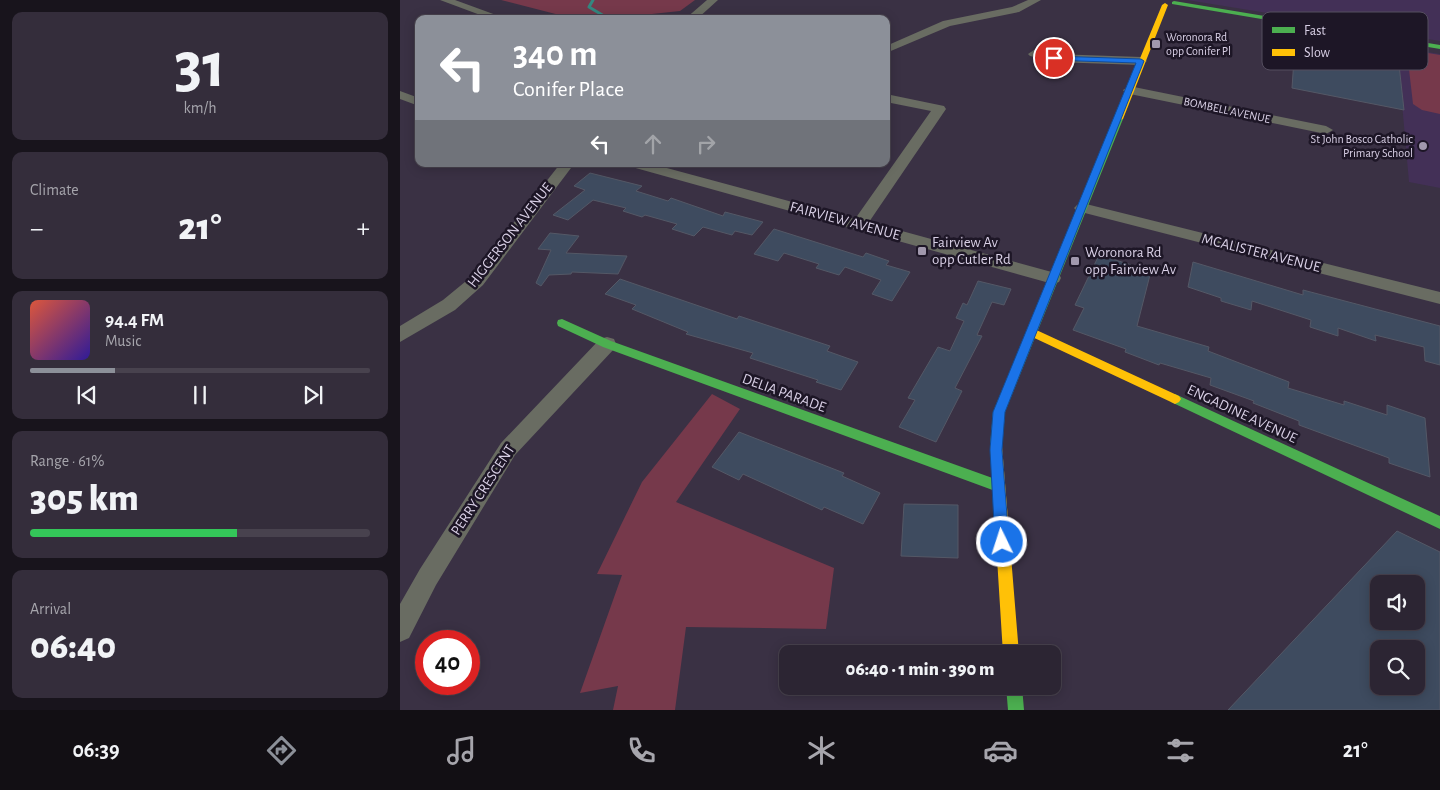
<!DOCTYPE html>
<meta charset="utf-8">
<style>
:root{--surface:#2c2533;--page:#342d3b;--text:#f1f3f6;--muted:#a6a5ac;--line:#48424e;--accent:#8c9099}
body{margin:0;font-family:"Alegreya Sans",sans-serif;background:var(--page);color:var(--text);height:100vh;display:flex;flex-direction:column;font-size:19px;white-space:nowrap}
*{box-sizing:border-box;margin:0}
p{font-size:16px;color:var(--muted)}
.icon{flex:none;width:28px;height:28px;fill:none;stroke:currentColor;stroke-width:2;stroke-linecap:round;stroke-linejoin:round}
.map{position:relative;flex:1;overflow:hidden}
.side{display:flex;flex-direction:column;gap:12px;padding:12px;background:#18141c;width:400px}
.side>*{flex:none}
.hud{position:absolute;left:15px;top:15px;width:475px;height:152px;border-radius:10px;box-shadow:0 2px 12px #0003,0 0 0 1px var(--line);background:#8c9099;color:#fff;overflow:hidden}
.tools{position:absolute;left:970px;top:575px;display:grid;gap:10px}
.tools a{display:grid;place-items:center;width:55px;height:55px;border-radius:10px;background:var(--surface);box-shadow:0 2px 12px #0003,0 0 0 1px var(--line);font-size:25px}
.speed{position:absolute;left:15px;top:630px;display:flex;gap:10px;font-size:25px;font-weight:700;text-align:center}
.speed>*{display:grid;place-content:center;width:65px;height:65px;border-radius:50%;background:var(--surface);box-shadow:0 2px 12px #0003,0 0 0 1px var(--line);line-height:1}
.speed .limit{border:8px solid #d22;background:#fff;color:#111}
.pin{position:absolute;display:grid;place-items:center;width:42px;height:42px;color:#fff;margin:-21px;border:2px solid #fff;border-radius:50%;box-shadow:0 1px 5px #0007}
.me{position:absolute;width:55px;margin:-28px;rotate:356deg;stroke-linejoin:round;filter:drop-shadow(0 0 4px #0008)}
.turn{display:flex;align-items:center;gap:18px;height:105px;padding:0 15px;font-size:22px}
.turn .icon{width:65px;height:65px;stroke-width:2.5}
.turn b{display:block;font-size:35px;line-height:42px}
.lanes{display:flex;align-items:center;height:48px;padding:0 15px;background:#0003;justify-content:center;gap:25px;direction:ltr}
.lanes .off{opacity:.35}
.big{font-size:38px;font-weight:800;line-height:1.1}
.side .tile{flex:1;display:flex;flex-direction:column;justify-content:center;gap:8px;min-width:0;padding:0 18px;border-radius:10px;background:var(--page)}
.side .dial{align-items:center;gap:0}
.dial b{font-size:65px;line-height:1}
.song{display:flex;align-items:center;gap:15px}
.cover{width:60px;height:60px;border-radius:8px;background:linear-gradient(135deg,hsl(10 70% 55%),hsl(250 70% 35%))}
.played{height:5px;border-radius:2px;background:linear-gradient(90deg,var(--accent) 25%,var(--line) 25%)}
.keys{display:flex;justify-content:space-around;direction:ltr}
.heat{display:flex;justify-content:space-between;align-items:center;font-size:28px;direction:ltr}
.charge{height:8px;border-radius:4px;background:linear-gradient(90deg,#34c759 61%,var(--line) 0)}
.trip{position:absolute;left:379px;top:645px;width:282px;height:50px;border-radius:10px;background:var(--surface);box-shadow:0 2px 12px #0003,0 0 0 1px var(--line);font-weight:800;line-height:50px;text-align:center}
.tabs{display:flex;height:80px;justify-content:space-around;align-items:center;background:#120f14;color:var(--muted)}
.tabs .icon{width:35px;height:35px}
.tabs .current{color:var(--accent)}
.tabs b{font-size:22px;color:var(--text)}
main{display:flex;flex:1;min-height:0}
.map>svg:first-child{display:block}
.built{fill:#433057}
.green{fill:#76394b}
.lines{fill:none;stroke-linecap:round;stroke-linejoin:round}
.stream{stroke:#348780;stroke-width:3}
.building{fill:#3e4b5f;stroke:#545866;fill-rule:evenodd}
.street{fill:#696c62;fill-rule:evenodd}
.fast{fill:#4caf50;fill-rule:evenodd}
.slow{fill:#ffc107;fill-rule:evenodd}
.route{fill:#1a73e8;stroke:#114b97}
.poi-dot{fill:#a198ad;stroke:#1d1626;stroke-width:2}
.labels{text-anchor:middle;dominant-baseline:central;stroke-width:5;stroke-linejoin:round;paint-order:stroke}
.far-poi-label{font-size:12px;fill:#d8cfe5;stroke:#1d1626;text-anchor:start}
.far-street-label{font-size:12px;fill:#d8cfe5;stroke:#1d1626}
.street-label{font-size:15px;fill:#d8cfe5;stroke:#1d1626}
.poi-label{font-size:15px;fill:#d8cfe5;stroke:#1d1626;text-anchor:start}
.key{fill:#1d1626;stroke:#554e5f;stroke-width:1}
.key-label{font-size:14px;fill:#d8cfe5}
</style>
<main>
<section class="side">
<div class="tile dial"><b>31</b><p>km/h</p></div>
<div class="tile"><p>Climate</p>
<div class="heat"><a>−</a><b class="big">21°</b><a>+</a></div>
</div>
<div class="tile">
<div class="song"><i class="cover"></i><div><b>94.4 FM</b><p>Music</p></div></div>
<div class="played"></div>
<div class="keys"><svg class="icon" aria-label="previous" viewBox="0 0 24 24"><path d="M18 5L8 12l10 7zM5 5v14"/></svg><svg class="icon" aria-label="pause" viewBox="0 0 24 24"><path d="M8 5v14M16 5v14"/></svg><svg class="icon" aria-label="next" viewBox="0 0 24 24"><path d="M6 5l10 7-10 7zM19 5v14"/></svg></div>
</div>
<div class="tile"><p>Range · 61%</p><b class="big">305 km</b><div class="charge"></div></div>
<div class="tile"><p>Arrival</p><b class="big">06:40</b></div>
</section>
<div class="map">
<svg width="1040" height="710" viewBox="0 0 1040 710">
<rect width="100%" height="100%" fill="#3a3144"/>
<path class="built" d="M787,0H1040V41Z
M997,47L1040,54V188L1009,182Z"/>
<path class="green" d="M101,0H295L280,11L205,19H175Z
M1010,50L1040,55V114L1022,110L1013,104L1007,52Z
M312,394L340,409L276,502L434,568L426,629L286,627L275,710H213L218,686L180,693L222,575L197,574L242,482Z"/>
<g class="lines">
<path class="stream" d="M193,0L189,7L209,19"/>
</g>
<path class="building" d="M896,30L997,47L1004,110L892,88Z
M190,173L242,186L236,191L268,201L271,198L323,216L325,212L363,222L352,235L335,231L332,235L303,227L294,236L272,229L277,224L245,215L242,217L223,211L226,208L193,200L168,220L153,215L185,190L174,186Z
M374,229L463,257L466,253L489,261L486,265L510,272L492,301L472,294L481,280L445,267L439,275L416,268L419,264L384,253L378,261L354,254Z
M150,233L179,236L166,253L227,256L218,274L172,272L171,274L149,275L141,286L136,283L151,250L138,249Z
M699,255L751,271L737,326L809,347L808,351L889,382L888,388L944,405V401L987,415V405L1025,418L1030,477L989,463V458L899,425V421L853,403L854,401L810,385L811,378L760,363L759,365L725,352L726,349L673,330L684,308L675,305Z
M793,262L903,295V290L1040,326V365L1025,361L1024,347L975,335L976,341L938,328V336L910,327L911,320L852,301L851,310L821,301V298L788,287Z
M220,279L337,319L339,316L430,346L427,351L458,362L441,390L416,382L418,380L350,358L353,353L286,334L288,332L232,309L236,305L205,294Z
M578,281L611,289L604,305L592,302L577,335L582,336L555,388L562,391L536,442L499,427L515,400L508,398L538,347L550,351L564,321L556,318L563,303L567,305Z
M339,432L444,473L442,476L480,493L463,524L424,507L422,510L343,474L339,480L312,467Z
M504,504L558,505V558L501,556Z
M997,531L1040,552V710H828ZM979,584H1016V621H979ZM979,649H1016V686H979Z"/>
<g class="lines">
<path class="street" d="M40,0H55L107,19H91Z
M307,0H318L297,19H285Z
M628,0H641L619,12L550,26L486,53V46L543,21L612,7Z
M634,50L654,54L741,57L747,61L741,65L654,62L630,56L628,54Z
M729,86L926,126L933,130L926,134L725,93L723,90Z
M0,91L19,98V106L0,99Z
M486,94L544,106L546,109L469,222L659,274L661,278L659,282L653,284L232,167L230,164H252L455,219L531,111L486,102Z
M160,164H174L83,285L55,310L0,342V326L43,300L71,277Z
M682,203L1040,292V304L677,211L674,208L677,205Z
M207,337L214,339L216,344L214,349L115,455L36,585L9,638L0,642V604L20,569L101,443L200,339Z"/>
<path class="fast" d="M774,1L1040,45V49L772,4V2Z
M716,117L723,119L605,412L602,446L600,450L596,451L592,450L590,446L593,412Z
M162,319L211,341L598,480L603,482L605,486L603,490L598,492L203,347L158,326L157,323L158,320Z
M775,394L1040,516V529L771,402L769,399L771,396Z
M606,686H622L624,710H608Z"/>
<path class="slow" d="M765,3L768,5L723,119L716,121L715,119L762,5Z
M632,328L779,396L781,399L779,402L775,404L771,402L628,335L627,332L628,329Z
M596,441L600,442L602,446L619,654H603L590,446L592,442Z"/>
</g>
<path class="route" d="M654,56L741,59L744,61L605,412L602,450L609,542L607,547L602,549L597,547L595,542L590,450L593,412L736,63L652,60Z"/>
<g class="poi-dot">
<rect x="751" y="39" width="10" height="10" rx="2.5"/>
<circle cx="1023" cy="146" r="5"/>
<rect x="517" y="246" width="10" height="10" rx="2.5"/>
<rect x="670" y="256" width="10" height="10" rx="2.5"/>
</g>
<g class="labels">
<g class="far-poi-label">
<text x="766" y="37">Woronora Rd<tspan x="766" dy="14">opp Conifer Pl</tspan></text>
<text x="1013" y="139" text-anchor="end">St John Bosco Catholic<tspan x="1013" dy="14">Primary School</tspan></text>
</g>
<g class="far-street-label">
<text transform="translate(827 110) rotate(12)">BOMBELL AVENUE</text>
</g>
<g class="street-label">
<text transform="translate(445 221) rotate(15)">FAIRVIEW AVENUE</text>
<text transform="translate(110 235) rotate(-52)">HIGGERSON AVENUE</text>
<text transform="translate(861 253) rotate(14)">MCALISTER AVENUE</text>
<text transform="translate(384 393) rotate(20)">DELIA PARADE</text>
<text transform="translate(842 414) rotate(25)">ENGADINE AVENUE</text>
<text transform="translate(83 490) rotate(-57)">PERRY CRESCENT</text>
</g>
<g class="poi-label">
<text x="532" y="242">Fairview Av<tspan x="532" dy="17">opp Cutler Rd</tspan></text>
<text x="685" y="252">Woronora Rd<tspan x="685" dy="17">opp Fairview Av</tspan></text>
</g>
</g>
<rect x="862" y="12" width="166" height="58" rx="8" class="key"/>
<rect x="872" y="27" width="23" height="6" fill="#4caf50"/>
<rect x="872" y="49" width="23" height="7" fill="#ffc107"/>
<g class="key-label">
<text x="904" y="35">Fast</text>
<text x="904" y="57">Slow</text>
</g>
</svg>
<div class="tools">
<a><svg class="icon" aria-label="sound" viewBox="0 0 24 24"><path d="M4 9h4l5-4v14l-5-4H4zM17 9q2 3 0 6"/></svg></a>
<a><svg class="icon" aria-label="search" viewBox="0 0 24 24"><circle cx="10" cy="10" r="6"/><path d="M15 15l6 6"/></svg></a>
</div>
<div class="speed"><div class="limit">40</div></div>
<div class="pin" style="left:654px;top:58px;background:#d93025"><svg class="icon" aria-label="arrive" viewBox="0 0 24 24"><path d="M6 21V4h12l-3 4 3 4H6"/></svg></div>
<svg class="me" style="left:602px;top:542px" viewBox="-20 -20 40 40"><circle r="17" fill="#1a73e8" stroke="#fff" stroke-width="3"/><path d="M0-11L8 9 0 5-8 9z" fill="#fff"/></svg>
<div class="trip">06:40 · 1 min · 390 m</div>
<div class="hud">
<div class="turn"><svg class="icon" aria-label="left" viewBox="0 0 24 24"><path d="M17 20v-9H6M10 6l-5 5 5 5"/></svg><div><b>340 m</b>Conifer Place</div></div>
<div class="lanes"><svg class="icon" aria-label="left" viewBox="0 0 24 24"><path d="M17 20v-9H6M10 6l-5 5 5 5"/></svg><svg class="icon off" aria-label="ahead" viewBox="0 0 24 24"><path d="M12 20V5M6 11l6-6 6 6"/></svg><svg class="icon off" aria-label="right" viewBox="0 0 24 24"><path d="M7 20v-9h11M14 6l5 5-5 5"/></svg></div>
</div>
</div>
</main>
<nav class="tabs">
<b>06:39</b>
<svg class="icon current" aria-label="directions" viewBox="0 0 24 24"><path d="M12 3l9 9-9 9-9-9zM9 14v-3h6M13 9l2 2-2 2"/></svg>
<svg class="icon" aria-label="music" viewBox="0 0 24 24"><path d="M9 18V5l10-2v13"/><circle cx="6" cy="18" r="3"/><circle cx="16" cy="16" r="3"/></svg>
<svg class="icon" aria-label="phone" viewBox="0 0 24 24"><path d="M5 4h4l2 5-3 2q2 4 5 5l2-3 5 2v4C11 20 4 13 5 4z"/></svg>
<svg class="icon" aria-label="climate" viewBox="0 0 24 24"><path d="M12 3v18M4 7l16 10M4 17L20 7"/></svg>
<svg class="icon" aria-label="car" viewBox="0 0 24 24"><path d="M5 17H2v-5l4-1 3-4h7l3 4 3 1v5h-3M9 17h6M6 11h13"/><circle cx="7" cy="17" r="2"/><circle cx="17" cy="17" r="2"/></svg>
<svg class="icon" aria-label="filters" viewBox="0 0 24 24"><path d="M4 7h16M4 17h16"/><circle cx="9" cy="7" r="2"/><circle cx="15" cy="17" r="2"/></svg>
<b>21°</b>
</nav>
